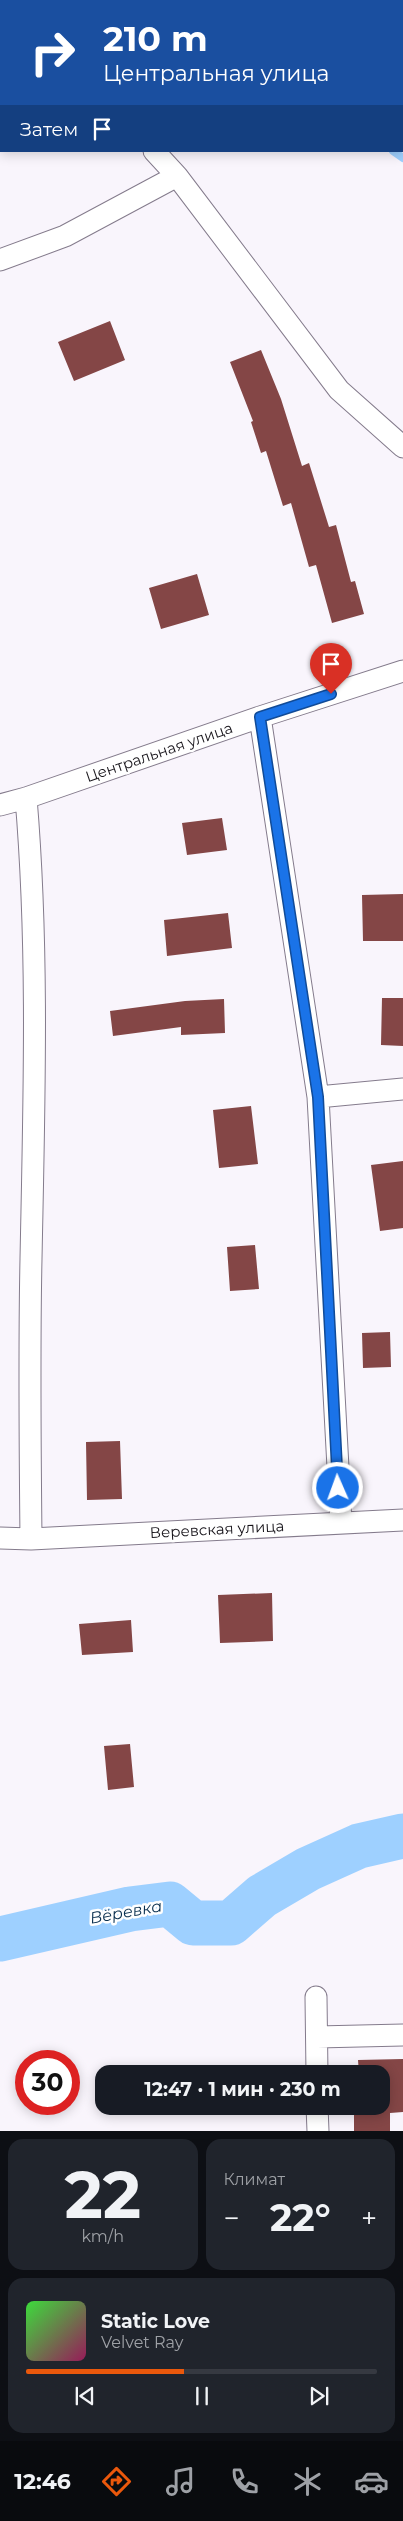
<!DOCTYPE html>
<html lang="ru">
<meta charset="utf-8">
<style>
:root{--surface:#171b24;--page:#20242c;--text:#f1f3f6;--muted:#9ea1a6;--line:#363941;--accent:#ea580c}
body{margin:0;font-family:Montserrat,sans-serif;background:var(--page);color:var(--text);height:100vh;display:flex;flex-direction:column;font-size:19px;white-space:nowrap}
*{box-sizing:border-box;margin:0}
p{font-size:16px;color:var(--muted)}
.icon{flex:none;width:28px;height:28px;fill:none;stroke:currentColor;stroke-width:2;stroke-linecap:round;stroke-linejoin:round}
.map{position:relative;height:2131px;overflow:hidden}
.details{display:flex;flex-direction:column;gap:8px;padding:8px;background:#0d0f14;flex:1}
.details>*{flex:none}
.guide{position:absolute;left:0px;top:0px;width:404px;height:152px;box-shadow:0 2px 12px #0003;background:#1a4fa0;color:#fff;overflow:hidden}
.speed{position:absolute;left:15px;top:2050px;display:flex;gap:10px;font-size:25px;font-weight:700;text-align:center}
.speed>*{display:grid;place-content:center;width:65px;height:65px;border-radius:50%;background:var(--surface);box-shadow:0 2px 12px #0003;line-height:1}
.speed .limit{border:8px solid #d22;background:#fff;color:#111}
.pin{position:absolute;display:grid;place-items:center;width:42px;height:42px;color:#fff;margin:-51px -21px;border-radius:50% 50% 50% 0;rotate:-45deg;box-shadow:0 0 5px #0007}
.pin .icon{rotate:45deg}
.me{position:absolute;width:55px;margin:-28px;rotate:358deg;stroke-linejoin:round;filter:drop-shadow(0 0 4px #0008)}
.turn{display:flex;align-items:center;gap:18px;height:105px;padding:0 20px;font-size:22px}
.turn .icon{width:65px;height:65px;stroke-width:2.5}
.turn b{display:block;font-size:35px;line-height:42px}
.then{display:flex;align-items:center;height:48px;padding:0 20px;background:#0003;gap:10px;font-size:19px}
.big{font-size:38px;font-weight:700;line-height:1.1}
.details .card{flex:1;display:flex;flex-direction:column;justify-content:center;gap:8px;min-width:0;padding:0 18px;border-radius:15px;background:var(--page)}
.details .dial{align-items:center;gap:0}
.dial b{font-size:65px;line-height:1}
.song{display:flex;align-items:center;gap:15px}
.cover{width:60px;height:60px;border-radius:8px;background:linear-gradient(135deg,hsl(120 70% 55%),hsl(330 70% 35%))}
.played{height:5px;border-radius:2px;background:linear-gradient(90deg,var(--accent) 45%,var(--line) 45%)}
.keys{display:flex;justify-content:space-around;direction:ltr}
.heat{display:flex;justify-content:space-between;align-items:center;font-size:28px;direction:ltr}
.details .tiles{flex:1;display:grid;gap:8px;grid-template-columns:1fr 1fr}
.card:last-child{grid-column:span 2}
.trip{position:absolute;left:95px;top:2065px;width:295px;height:50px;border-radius:15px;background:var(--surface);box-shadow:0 2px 12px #0003;font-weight:700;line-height:50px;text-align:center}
.menu{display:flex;height:80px;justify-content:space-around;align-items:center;background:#090b0e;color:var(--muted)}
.menu .icon{width:35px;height:35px}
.menu .current{color:var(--accent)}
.menu b{font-size:22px;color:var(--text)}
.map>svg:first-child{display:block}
.forest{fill:#93cda2}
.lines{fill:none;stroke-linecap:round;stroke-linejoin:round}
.stream{stroke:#9ed0ff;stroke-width:8}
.river{stroke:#9ed0ff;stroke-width:45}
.building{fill:#844646}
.street-casing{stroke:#847b8c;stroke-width:23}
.street{stroke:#fff;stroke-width:21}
.route-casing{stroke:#114b97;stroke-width:12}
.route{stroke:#1a73e8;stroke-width:9}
.labels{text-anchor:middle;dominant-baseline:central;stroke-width:5;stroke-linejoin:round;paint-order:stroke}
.street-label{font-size:15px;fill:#17141a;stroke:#fff}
.water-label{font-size:16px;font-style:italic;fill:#082e4d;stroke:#fff}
</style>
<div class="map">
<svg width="403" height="2131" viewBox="0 0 403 2131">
<rect width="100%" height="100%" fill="#f9f5fc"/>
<path class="forest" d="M124,0H275L277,1H126Z"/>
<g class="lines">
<path class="stream" d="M172,0L174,1
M393,151L403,158"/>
<path class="river" d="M0,1939L130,1909L170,1904L193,1923H231L262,1896L308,1869L359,1846L403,1836"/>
</g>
<path class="building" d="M110,321L125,360L74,381L58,342Z
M261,350L281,399L302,466L309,463L329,527L336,525L351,582L355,581L364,614L332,623L316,565L309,567L291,503L283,506L266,451L261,453L251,422L253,421L230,362Z
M197,574L209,615L161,629L149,588Z
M222,818L227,850L187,855L182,823Z
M403,894V941H363L362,895Z
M228,913L232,948L167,956L164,920Z
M382,998H403V1046L381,1045Z
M224,999L225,1033L181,1035V1027L113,1036L110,1011L185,1001Z
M251,1106L258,1164L219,1168L213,1110Z
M403,1161V1228L380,1231L371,1165Z
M255,1245L259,1289L230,1291L227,1247Z
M390,1332L391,1367L363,1368L362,1333Z
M120,1441L122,1499L87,1500L86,1442Z
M272,1593L273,1641L220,1643L218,1595Z
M131,1620L133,1652L82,1655L79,1624Z
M130,1744L134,1787L108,1790L104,1746Z
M403,2059V2112L390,2113V2131H354V2106H381V2074H359L358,2060Z"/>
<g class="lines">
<g class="street-casing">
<path id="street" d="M0,39L1,40
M154,151L177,176L339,390L403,447
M0,260L65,236L177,176
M260,717L318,1097L341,1523
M26,798C39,952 34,1105 31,1259C29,1352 30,1446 31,1539
M0,805L26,798L260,717L403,671
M318,1097L403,1089
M0,1538L31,1539L403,1520
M316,1997L317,2074
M317,2037L403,2035
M317,2106L318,2131"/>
</g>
<use href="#street" class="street"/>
</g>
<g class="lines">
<g class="route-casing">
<path id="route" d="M331,694L260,717L318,1097L338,1488"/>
</g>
<use href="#route" class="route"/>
</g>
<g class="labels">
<g class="street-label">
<text transform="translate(159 752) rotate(-19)">Центральная улица</text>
<text transform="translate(217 1529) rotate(-3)">Веревская улица</text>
</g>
<g class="water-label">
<text transform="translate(126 1912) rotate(-10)">Вёревка</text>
</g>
</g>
</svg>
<div class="speed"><div class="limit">30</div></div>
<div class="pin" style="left:331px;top:694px;background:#d93025"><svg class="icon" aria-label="arrive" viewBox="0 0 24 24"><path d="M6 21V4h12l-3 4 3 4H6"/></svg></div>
<svg class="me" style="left:338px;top:1488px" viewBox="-20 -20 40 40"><circle r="17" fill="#1a73e8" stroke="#fff" stroke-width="3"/><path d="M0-11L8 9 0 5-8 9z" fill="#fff"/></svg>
<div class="trip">12:47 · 1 мин · 230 m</div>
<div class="guide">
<div class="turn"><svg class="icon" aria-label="right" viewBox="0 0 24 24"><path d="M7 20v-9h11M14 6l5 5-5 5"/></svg><div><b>210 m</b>Центральная улица</div></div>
<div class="then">Затем<svg class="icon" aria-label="arrive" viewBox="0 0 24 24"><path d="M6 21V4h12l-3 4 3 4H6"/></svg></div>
</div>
</div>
<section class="details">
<div class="tiles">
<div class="card dial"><b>22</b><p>km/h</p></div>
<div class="card"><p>Климат</p>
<div class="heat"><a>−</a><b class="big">22°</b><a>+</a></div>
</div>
<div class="card">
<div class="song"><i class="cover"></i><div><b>Static Love</b><p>Velvet Ray</p></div></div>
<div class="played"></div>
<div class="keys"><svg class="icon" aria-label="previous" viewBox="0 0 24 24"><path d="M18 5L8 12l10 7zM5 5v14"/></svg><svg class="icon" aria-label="pause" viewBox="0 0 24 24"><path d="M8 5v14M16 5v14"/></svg><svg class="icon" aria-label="next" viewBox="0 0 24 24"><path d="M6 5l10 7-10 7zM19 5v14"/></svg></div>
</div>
</div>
</section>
<nav class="menu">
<b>12:46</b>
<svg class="icon current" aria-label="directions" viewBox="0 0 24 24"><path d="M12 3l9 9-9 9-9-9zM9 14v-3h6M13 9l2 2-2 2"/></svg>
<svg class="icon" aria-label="music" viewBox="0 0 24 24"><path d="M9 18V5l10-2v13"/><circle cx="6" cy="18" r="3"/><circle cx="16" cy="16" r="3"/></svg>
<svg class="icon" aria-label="phone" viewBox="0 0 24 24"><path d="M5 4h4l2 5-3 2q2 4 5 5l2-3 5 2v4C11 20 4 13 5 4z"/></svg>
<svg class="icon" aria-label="climate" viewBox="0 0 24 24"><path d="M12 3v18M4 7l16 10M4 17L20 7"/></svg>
<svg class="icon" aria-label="car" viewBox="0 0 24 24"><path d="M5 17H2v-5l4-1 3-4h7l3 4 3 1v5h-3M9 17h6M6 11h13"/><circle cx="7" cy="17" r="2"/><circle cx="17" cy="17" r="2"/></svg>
</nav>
